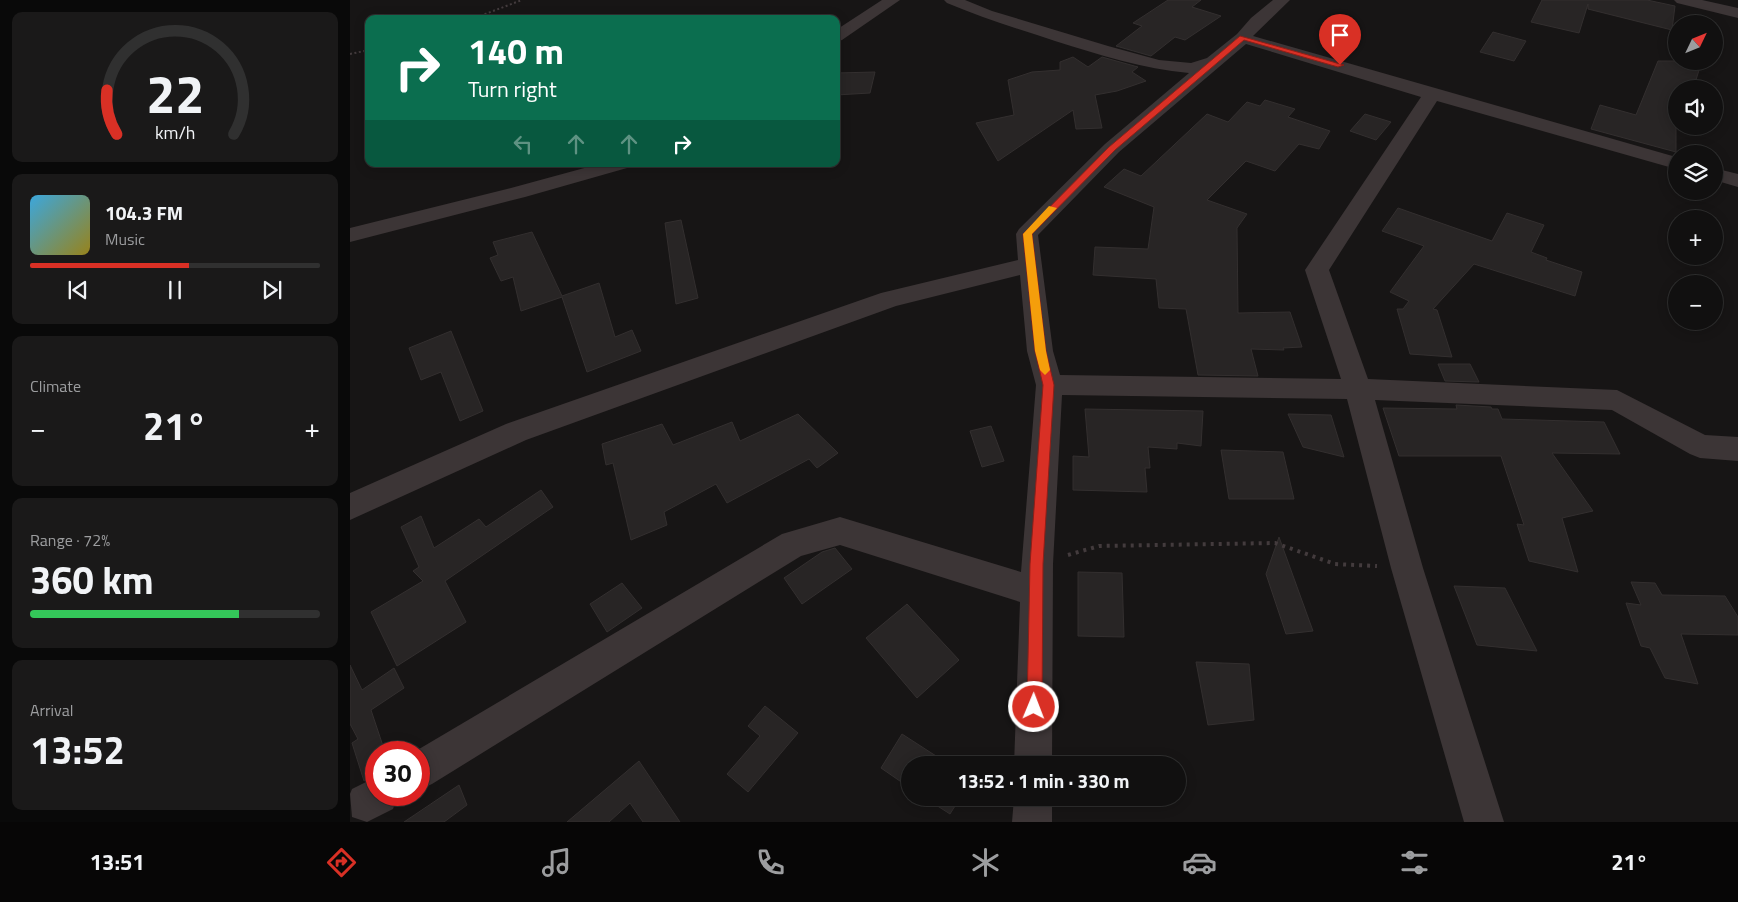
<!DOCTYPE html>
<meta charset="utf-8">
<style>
:root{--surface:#111010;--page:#1a1919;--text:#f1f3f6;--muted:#9c9d9f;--line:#303030;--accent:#d93025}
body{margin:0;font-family:"Titillium Web",sans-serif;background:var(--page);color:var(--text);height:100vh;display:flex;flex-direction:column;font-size:19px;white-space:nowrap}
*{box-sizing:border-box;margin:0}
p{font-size:16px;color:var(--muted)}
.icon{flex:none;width:28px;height:28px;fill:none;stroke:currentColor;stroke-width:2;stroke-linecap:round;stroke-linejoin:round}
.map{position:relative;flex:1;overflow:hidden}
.side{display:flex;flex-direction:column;gap:12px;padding:12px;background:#090909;width:350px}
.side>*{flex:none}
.top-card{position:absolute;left:15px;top:15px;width:475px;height:152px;border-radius:10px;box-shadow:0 2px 12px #0003,0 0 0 1px var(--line);background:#0b6e4f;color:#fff;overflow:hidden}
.needle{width:32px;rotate:47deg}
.fabs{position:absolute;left:1318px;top:15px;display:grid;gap:10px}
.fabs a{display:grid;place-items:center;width:55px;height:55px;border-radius:50%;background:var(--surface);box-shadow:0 2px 12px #0003,0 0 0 1px var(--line);font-size:25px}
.speed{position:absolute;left:15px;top:741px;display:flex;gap:10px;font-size:25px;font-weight:700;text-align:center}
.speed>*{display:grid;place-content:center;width:65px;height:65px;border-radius:50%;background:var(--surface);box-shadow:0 2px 12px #0003,0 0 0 1px var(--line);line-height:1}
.speed .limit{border:8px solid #d22;background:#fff;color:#111}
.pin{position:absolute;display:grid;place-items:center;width:42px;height:42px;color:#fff;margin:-51px -21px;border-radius:50% 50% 50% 0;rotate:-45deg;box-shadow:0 0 5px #0007}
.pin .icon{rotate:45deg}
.me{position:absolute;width:55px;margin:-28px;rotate:1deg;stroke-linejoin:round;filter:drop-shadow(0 0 4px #0008)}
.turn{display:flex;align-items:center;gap:18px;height:105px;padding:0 20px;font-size:22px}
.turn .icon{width:65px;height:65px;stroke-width:2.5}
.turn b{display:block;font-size:35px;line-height:42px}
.lanes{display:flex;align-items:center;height:48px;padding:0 20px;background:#0003;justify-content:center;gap:25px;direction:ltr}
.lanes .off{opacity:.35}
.big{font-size:38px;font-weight:700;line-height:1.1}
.side .tile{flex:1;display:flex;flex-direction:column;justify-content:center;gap:8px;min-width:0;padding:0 18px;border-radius:10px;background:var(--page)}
.side .dial{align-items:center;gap:0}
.dial svg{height:130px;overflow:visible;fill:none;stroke:var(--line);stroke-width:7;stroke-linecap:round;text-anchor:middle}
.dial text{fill:var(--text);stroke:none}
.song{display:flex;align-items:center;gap:15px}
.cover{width:60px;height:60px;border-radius:8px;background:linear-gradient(135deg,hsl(200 70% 55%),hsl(50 70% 35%))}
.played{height:5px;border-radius:2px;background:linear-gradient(90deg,var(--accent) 55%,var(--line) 55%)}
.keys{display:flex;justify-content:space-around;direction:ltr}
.heat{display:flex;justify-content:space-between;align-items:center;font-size:28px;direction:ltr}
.charge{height:8px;border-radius:4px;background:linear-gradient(90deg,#34c759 72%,var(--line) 0)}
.trip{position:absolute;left:551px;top:756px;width:285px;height:50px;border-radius:25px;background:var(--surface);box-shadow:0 2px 12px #0003,0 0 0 1px var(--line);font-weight:700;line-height:50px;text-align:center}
.tabs{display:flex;height:80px;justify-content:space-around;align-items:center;background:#070606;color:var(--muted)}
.tabs .icon{width:35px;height:35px}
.tabs .active{color:var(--accent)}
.tabs b{font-size:22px;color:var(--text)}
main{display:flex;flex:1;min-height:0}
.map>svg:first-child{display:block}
.building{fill:#282525;stroke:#332f2f}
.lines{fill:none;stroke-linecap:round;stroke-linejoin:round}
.path-far1{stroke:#433b3d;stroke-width:2;stroke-dasharray:2 2.5;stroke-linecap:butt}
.path{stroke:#433b3d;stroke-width:4;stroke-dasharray:3 5;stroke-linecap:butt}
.minor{fill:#3c3536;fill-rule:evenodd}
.route{fill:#d93025;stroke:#8d1f18}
.slow{fill:#f59e0b}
</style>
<main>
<section class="side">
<div class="tile dial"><svg viewBox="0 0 100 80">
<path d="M14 69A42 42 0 1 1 86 69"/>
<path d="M14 69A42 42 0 0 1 8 42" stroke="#d93025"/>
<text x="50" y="56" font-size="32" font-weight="700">22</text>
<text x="50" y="72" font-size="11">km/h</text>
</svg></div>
<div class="tile">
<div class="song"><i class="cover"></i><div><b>104.3 FM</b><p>Music</p></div></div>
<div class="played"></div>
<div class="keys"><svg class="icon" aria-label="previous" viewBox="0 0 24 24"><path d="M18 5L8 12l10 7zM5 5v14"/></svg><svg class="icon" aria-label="pause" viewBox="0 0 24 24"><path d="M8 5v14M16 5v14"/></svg><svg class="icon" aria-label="next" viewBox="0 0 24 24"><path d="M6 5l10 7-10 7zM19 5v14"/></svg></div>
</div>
<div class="tile"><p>Climate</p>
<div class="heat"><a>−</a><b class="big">21°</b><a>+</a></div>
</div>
<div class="tile"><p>Range · 72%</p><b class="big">360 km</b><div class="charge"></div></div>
<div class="tile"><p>Arrival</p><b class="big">13:52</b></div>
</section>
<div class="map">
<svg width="1388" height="822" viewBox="0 0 1388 822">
<rect width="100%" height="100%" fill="#171515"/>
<path class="building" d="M818,0H851L842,7L871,16L835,40L825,37L801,56L766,46L792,26L783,23Z
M1192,0H1297L1325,6L1322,30L1238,9V4L1229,33L1181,22Z
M1143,32L1176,41L1164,61L1130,52Z
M723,57L738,67L752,57L788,67L782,72L796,81L767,91L745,95L752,128L726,129L723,110L648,161L626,123L664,115L658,80L682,72L710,70V62Z
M1308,61H1352L1343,89H1326V152L1241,129L1250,105L1286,115Z
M525,72L520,93L486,95V73Z
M915,100L945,109L938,117L980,131L969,149L949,144L925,171L896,161L857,200L897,214L887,228L888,313L940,312L952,347L933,348L934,350L901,349L908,376L848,375L836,309L809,308L806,279L743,275L745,247L798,249L804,207L754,187L774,169L791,176L857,114L878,122L897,102L910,106Z
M1015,114L1041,122L1026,140L1000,131Z
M1048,208L1142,241L1157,213L1194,225L1181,252L1197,258L1196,260L1232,272L1225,296L1124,264L1083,309L1087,310L1102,357L1060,354L1047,309H1053L1059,301L1040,292L1074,246L1032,231Z
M331,220L348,298L326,304L315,223Z
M182,232L212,296L249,283L265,337L282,330L291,351L237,372L212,297L171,311L163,277L151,281L140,258L148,255L143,242Z
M101,331L133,411L110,421L91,372L71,380L59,348Z
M1088,364H1120L1129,382L1095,381Z
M1106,405L1141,407L1142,409H1148L1152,419L1254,422L1270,454L1202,453L1243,511L1212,518L1228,572L1179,561L1167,524L1174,525L1151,456H1049L1033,408L1107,409Z
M735,409L853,411L851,446L827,443V449L798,447L800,468H795L797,492L723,490V456L739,457Z
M448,414L488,453L467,468L459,459L377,503L366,484L314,512L317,525L281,540L263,463L256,465L252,444L312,424L323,445L382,422L390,441Z
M938,414L981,415L994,457L953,447Z
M641,426L654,461L632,467L620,431Z
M871,450L933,452L944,499H879Z
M191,490L203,507L95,581L116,622L47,666L21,612L73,581L63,571L69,567L51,527L71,516L84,548L129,519L136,527Z
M929,537L963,631L936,634L916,574Z
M485,548L502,569L452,604L434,578L472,552Z
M728,572L772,573L774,637L728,636Z
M1281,582L1305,583L1312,595L1375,596L1388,617V635L1331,634L1348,684L1315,678L1300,648L1291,646L1276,603L1291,605Z
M272,583L292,608L257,632L240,604Z
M1104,586L1155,588L1187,651L1127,645Z
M557,604L609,660L567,698L516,638Z
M846,662L899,664L904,720L858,725Z
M0,665L12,690L44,668L54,688L21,710L35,752H26V775L14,781L2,743L8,739L0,724Z
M415,706L448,733L398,792L377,774L410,736L398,726Z
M552,734L600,765H560V788L531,768Z
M289,761L330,822H293L280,803L259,822H217Z
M109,785L117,805L94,822H54Z
M575,798H610L600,814Z"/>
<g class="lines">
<path class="path-far1" d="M122,19L172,0
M0,54L19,50"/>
<path class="path" d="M718,555L749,546L925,543L985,564L1027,566"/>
<path class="minor" d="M532,0H550L492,40L486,42V30Z
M594,0H615L642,11L758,46L809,60L841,63L857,58L887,34L901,18L923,0H940L903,36L1326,157V169L1087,101L979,270L1018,379L1267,390L1355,435L1388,437V461L1350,458L1340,454L1262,410L1025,400L1073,568L1154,822H1114L1041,568L997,399L712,395L703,564L702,765H664L670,602L490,545L451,556L82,784L69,790V752H64L432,534L490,517L671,572L686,385L677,351L670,275L546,306L176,440L0,520V493L156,424L531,293L668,260L666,234L669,229L755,144L839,73C793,69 750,55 705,41C669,29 632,18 597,3ZM896,44L1071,97L955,270L991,379L710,375L703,351L688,235L769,152Z
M1324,0H1352L1388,8V18L1327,3Z
M249,164H280L277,168L175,197L0,242V228L161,188Z
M1364,168L1388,174V187L1364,180Z
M26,777V795H48L43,809L17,822L2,817L0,794L2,789Z
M664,798H702V822H662Z"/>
</g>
<path class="route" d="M890,36L994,65L988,67L894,40L765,150L682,234L696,351L704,385L693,564L692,707L690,713L684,715L679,713L677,707L680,564L693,385L685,351L673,234L759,147Z"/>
<path class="slow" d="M699,206L707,208L682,234L696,351L700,370L695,375L690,370L685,351L673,234Z"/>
</svg>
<div class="fabs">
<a><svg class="needle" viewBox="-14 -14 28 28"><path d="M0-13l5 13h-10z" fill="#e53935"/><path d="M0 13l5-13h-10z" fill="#9c9d9f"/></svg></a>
<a><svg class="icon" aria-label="sound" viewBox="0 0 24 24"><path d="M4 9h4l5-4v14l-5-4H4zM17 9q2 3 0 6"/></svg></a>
<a><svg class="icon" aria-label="layers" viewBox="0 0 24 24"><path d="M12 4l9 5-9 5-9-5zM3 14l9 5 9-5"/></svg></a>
<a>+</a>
<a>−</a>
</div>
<div class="speed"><div class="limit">30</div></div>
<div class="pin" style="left:990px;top:65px;background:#d93025"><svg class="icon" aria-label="arrive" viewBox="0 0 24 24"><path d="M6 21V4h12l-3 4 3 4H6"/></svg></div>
<svg class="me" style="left:684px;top:707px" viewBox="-20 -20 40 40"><circle r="17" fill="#d93025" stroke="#fff" stroke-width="3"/><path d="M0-11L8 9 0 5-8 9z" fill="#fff"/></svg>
<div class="trip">13:52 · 1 min · 330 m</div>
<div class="top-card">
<div class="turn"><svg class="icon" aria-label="right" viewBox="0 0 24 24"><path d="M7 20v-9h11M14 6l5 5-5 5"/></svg><div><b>140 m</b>Turn right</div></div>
<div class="lanes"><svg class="icon off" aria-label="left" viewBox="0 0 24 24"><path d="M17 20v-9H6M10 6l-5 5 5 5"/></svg><svg class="icon off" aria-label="ahead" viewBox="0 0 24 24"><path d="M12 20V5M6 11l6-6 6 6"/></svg><svg class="icon off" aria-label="ahead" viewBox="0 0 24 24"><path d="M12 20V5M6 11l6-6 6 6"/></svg><svg class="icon" aria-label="right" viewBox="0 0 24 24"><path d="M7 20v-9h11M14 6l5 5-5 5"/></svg></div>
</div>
</div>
</main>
<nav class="tabs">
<b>13:51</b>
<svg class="icon active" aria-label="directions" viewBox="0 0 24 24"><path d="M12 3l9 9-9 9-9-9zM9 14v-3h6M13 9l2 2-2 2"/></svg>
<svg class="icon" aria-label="music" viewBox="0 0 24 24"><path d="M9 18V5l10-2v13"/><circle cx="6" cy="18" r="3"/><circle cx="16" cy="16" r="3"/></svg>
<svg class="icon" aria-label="phone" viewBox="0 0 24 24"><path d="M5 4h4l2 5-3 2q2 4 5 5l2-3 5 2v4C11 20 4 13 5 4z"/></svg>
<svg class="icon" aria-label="climate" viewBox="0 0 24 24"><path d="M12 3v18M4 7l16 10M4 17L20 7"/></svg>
<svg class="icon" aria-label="car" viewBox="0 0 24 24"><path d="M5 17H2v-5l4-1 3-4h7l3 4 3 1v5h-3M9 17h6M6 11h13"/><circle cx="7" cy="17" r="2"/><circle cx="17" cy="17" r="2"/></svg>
<svg class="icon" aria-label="filters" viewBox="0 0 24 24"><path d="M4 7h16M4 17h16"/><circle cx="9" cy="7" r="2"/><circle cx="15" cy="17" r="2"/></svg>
<b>21°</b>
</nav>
